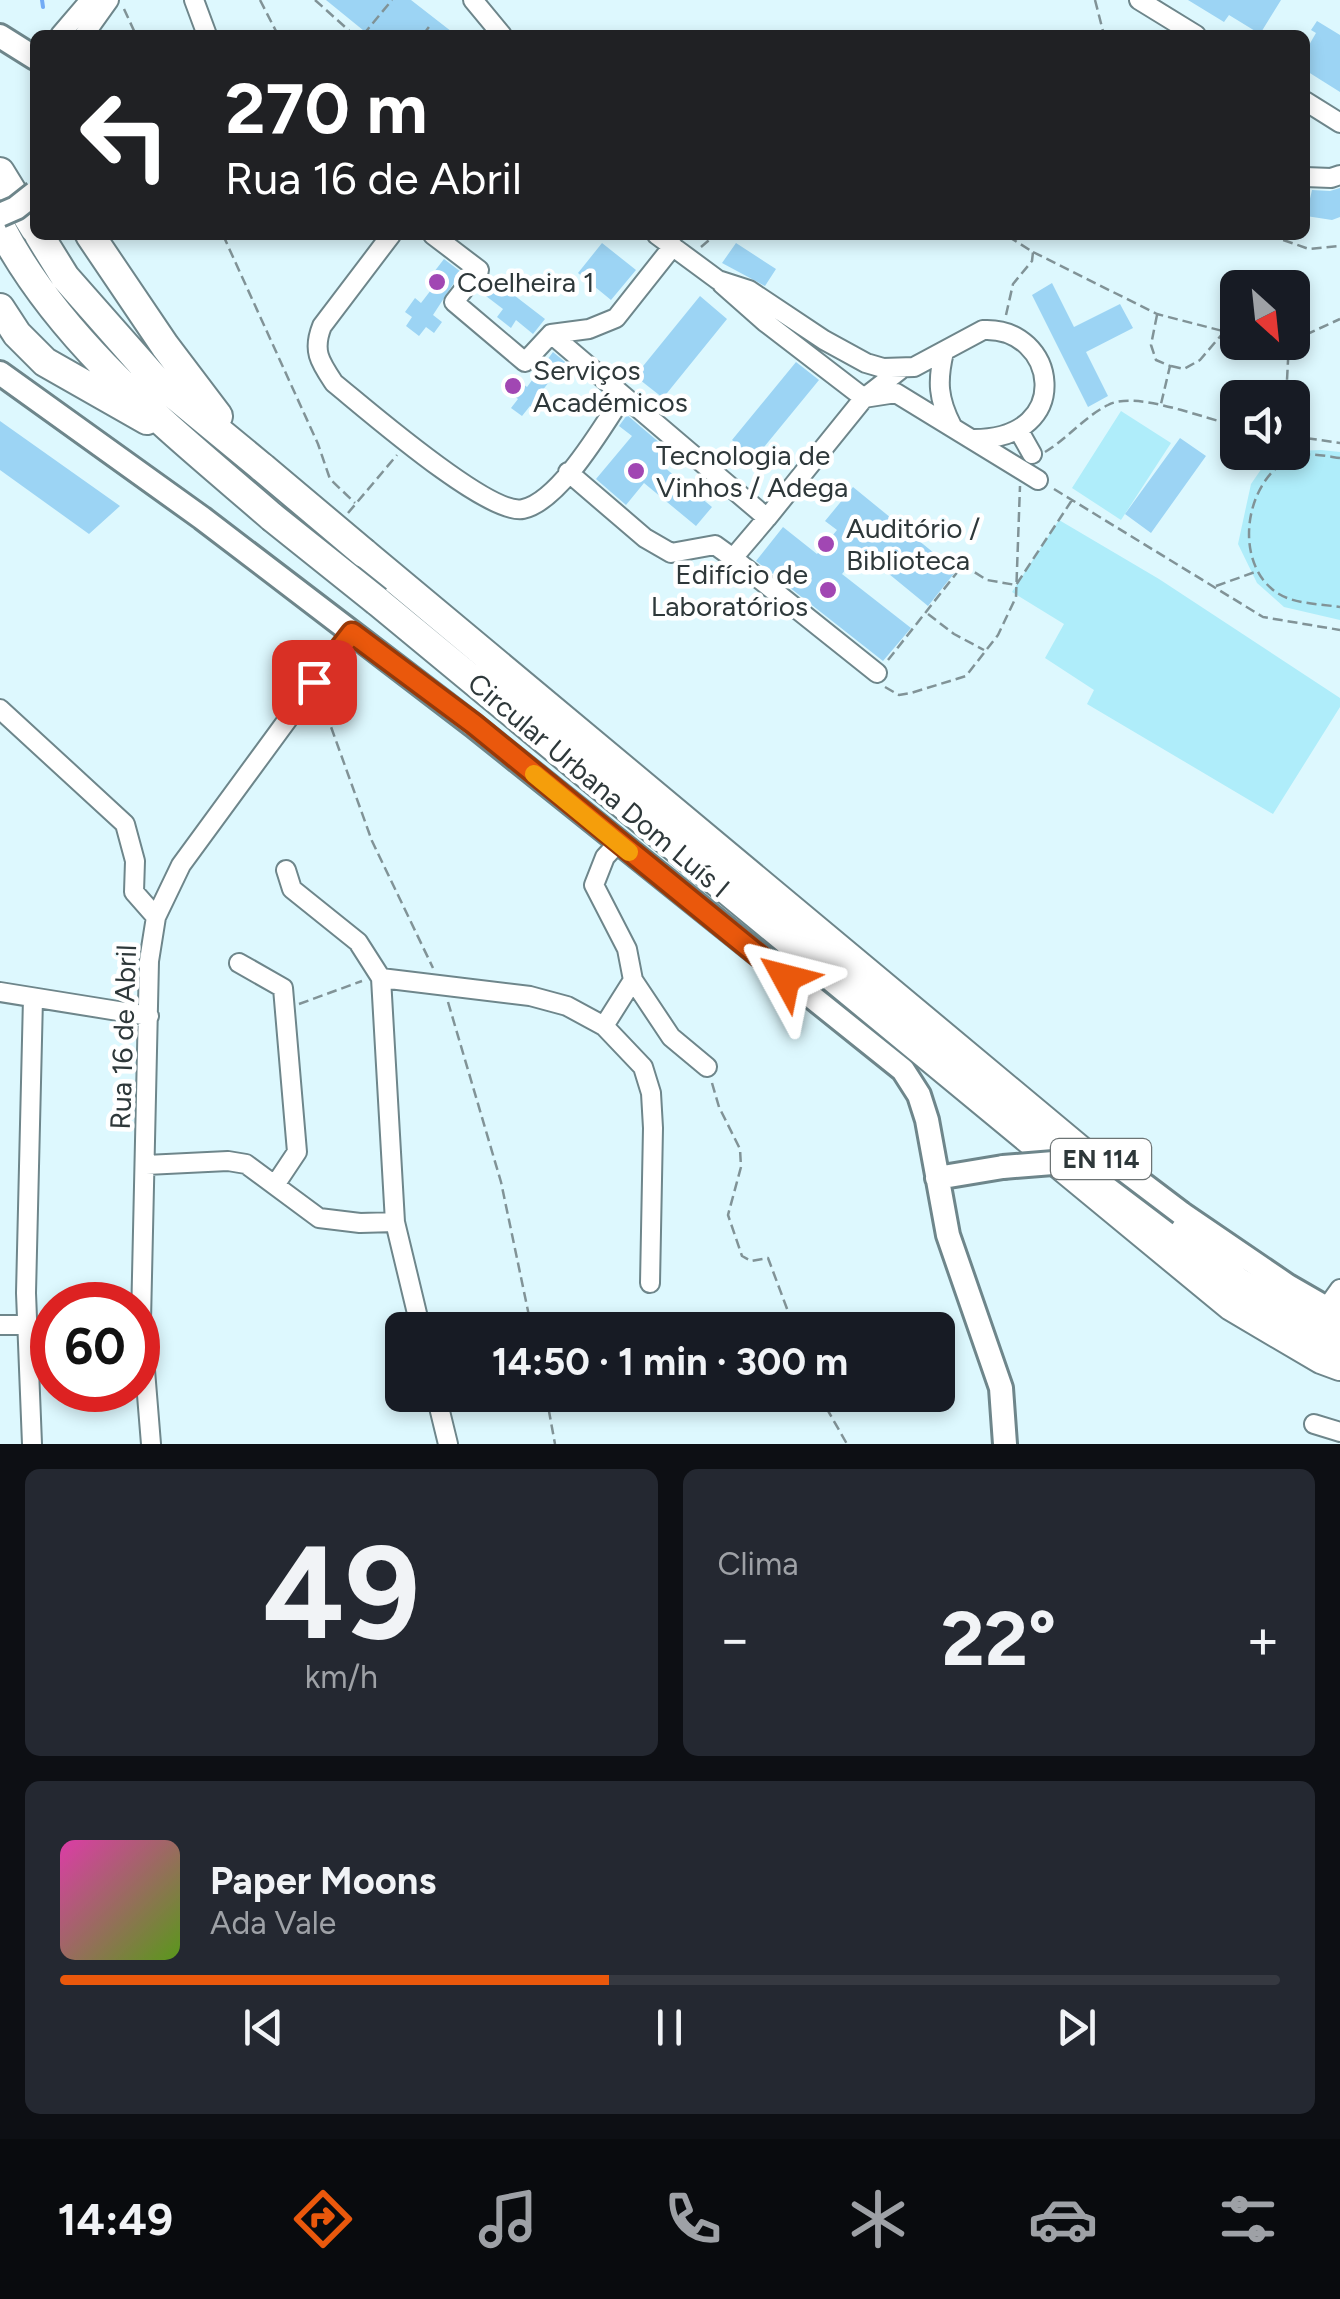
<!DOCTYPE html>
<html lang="pt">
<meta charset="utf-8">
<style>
:root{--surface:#171b24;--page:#242831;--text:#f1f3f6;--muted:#9ea1a6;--line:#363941;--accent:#ea580c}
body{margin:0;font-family:Figtree,sans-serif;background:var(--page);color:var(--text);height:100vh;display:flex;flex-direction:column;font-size:38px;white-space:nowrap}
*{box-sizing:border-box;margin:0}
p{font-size:32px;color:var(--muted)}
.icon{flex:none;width:55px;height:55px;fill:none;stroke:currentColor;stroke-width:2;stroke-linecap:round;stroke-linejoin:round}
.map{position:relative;height:1444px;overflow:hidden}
.drawer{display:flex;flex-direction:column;gap:25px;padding:25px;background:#0d0f14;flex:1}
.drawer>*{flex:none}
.banner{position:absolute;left:30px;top:30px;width:1280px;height:210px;border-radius:15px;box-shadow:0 5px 15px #0003;background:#202124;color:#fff;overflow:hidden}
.needle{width:65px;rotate:153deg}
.tools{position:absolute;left:1220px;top:270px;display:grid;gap:20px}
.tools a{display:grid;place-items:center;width:90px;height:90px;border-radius:15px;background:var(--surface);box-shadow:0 5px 15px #0003;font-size:50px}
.speed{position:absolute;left:30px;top:1282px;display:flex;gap:20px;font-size:50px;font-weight:700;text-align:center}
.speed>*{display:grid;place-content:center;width:130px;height:130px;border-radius:50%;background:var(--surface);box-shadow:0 5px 15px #0003;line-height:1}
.speed .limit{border:15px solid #d22;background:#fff;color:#111}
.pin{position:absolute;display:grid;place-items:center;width:85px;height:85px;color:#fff;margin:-42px;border-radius:20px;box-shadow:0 5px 15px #0006}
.me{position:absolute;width:110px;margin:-55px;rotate:308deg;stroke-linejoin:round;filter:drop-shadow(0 0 8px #0008)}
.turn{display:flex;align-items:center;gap:35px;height:210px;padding:0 30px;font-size:45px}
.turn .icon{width:130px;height:130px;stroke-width:2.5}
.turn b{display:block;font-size:70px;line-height:85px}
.big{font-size:75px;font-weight:700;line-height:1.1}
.drawer .tile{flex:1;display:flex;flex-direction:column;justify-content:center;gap:15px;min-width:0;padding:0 35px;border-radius:15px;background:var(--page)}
.drawer .dial{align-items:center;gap:0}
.dial b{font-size:130px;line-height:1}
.song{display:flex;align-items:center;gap:30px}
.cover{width:120px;height:120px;border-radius:15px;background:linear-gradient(135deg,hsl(320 70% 55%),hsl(90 70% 35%))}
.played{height:10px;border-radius:5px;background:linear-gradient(90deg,var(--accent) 45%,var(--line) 45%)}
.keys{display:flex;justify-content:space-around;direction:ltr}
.heat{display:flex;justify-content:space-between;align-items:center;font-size:55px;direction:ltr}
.drawer .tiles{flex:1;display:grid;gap:25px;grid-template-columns:1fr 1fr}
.tile:last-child{grid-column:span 2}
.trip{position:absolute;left:385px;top:1312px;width:570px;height:100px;border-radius:15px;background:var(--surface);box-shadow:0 5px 15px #0003;font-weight:700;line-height:100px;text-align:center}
.dock{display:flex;height:160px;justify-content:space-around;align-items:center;background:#090b0e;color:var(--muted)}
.dock .icon{width:70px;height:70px}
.dock .selected{color:var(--accent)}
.dock b{font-size:45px;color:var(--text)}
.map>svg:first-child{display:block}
.green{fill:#afedfa}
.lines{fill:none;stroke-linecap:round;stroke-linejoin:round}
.stream{stroke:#73acf5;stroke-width:4}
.building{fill:#9cd4f4}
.minor-casing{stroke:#6e868b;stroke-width:22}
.major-casing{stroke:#6e868b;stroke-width:28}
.highway-casing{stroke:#6e868b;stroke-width:32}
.path{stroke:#819397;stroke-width:2.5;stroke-dasharray:10 5;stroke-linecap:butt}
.minor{stroke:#fff;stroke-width:18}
.major{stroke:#fff;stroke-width:22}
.highway{stroke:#fff;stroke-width:28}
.major-bridge-casing{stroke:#6e868b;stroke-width:28;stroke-linecap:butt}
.highway-bridge-casing{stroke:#6e868b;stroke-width:32;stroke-linecap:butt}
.major-bridge{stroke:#fff;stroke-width:22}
.highway-bridge{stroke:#fff;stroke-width:28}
.route-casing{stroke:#983908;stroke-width:25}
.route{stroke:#ea580c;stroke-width:18}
.slow{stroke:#f59e0b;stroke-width:18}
.poi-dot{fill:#a147b3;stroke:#fff;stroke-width:4}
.labels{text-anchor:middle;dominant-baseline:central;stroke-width:9;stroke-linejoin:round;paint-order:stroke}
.shield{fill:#fff;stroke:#6d7475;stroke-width:2.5}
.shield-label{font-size:25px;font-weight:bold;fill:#2e383a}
.poi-label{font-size:28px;fill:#2e383a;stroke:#fff;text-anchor:start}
.street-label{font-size:28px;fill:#2e383a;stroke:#fff}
</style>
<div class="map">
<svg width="1340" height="1444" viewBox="0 0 1340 1444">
<rect width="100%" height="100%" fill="#ddf8fe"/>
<path class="green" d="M1121,411L1171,443L1121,520L1072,488Z
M1321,450L1340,452V620L1284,607L1257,583L1238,544L1251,484L1262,468L1294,451Z
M1059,520L1159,579L1340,698V707L1273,814L1087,704L1094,690L1045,658L1064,624L1012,592Z"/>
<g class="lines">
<path class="stream" d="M42,0L43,7"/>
</g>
<path class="building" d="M326,0H411L456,35H369Z
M1188,0H1281L1260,34L1229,15L1224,22Z
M1317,21L1340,35V92L1305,70V52L1316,33L1311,30Z
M1340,188V217L1332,220L1306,216L1312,190L1330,191Z
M602,243L636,270L611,300L578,273Z
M736,243L776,269L765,286L722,263Z
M444,259L461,272L433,315L442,322L434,333L426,327L419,336L406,326L412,317L405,312L415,298L421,303L441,277L434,272Z
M493,279L545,319L533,334L516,320L511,328L497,317L503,309L482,293Z
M1052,283L1074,327L1120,304L1133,328L1086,352L1108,396L1088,407L1032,295Z
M700,296L727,319L663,398L635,376Z
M553,352L576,371L571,377L560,368L538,396L548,403L539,414L530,406L522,416L511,408L518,399L509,392L518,380L527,387Z
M796,362L819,380L755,458L732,440Z
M627,415L668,450L658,462L712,507L696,526L644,483L626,505L596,479L632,436L619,426Z
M0,421L120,506L89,534L0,470Z
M1180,438L1206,456L1151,533L1125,514Z
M853,487L956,571L928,606L861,551L842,574L911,628L883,661L756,561L783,527L817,554L837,530L825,521Z"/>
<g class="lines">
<g class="minor-casing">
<path id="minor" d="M194,0L207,35
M473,0L502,35
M1139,0L1196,35
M60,35L90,0
M84,35L109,0
M1305,101L1340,123
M1305,177L1331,178L1340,175
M391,235L322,326C312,351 320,362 334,383C365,408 488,516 523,509C560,501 603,426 623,396
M433,235L479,270L454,302L525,362L551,334L767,518L733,558L877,673
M657,235L718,280L749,290L824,340L866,363L883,368L914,367L983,330C1057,326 1076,439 974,439
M722,284L765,322L864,398L900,370
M551,334L589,329L616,318L673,246
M944,352C937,381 938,399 952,426
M1019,431L1032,454
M568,472L645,538L671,553L715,545L733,558
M767,518L864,398L896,393L1038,480
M0,709L125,824L135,861L134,892L156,917
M286,870L292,889L358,942L381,978L395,1222L421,1330
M239,963L283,988L297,1152L275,1185
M381,978L530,996L567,1006L604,1026L643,1067L651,1093L653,1128L650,1283
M633,980L671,1037L707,1067
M0,992L149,1016
M604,1026L633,980L627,949L594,885L605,857L618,843
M146,1165L228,1161L246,1164L319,1218L360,1223L395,1222
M1325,1310L1340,1289
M0,1325H27
M436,1395L448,1444
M1314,1424L1340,1432
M32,1444L26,1293L33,998
M151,1444L141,1321L149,961L156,917L181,865L351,633"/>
</g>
<g class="major-casing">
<path id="major" d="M0,36L35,58
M0,373L202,518L473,725L903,1070L919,1095L927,1120L948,1235L1001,1388L1005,1444
M937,1178L1003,1167
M1181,1213L1288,1286L1340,1316"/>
</g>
<g class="highway-casing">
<path id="highway" d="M0,172L35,229
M0,226C61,344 173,431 272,517
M39,235L65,277L155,379L263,468
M90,235L165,346L218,416
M0,308L17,334L45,362L147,420
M364,553L1238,1282L1340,1341
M377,601L1231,1306L1321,1359L1340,1366"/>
</g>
<path class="path" d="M260,0L278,35
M315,0L354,35
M1095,0L1104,35
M124,9L136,35
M363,35L392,0
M423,35L431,24
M223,235L318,444L330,479L355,503
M1269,235L1309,249L1340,246
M701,247L715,235
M1033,252L1157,314L1238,335
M1006,315L1013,284L1032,261L1033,252L1006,235
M1157,315L1151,345L1156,360L1170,366L1161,404
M1292,341L1340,319
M1275,342H1286
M1171,366L1184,369L1200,360L1223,333
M1280,393L1287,380L1289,342
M1292,436L1340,443
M1045,452C1067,439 1084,417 1108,405C1136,390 1204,419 1238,426
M1340,458C1325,456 1308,452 1294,457C1244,477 1231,565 1279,594C1295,604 1321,604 1340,607
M1054,489L1263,617L1340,630
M348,513L397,455
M1216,586L1255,572
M928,614L954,634L984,650
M888,660L963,565L987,580L1016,585L1072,500
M885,687L899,695L911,693L966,676L998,635L1016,597L1020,486
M321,699L372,841L433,968
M448,1002L501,1182L532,1330
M299,1004L362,981
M712,1083L719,1107L740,1149L741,1167L728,1215L742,1256L751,1261L768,1258L795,1330
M546,1395L555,1444
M819,1395L847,1444"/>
<use href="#minor" class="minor"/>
<use href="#major" class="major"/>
<use href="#highway" class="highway"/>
<g class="major-bridge-casing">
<path id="major-bridge" d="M0,215L16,208L35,193
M1003,1167L1103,1159L1119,1166L1181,1213"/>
</g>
<g class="highway-bridge-casing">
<path id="highway-bridge" d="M263,468L364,553
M272,517L377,601"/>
</g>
<use href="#major-bridge" class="major-bridge"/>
<use href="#highway-bridge" class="highway-bridge"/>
</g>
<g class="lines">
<g class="route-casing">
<path id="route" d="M314,682L352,633L474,724L786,978"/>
</g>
<use href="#route" class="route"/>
<path class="slow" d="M534,774L629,852"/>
</g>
<g class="poi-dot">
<circle cx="437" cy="282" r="10"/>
<circle cx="513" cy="386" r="10"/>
<circle cx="636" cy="471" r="10"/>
<circle cx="826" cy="544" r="10"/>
<circle cx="828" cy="590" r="10"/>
</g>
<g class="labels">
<rect class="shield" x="1051" y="1139" width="100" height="40" rx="8"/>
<g class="shield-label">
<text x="1101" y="1159">EN 114</text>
</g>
<g class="poi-label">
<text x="457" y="282">Coelheira 1</text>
<text x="533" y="370">Serviços<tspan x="533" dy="32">Académicos</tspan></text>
<text x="656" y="455">Tecnologia de<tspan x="656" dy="32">Vinhos / Adega</tspan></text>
<text x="846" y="528">Auditório /<tspan x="846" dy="32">Biblioteca</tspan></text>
<text x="808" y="574" text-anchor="end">Edifício de<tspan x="808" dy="32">Laboratórios</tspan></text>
</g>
<g class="street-label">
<text transform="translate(599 785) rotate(40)">Circular Urbana Dom Luís I</text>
<text transform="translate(123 1037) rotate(-88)">Rua 16 de Abril</text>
</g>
</g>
</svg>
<div class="tools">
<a><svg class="needle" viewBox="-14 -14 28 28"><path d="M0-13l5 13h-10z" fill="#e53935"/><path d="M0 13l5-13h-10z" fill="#9ea1a6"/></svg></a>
<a><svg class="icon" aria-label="sound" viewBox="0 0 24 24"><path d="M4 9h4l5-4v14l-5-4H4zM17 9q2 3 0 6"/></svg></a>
</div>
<div class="speed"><div class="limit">60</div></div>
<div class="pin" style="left:314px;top:682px;background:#d93025"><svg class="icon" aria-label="arrive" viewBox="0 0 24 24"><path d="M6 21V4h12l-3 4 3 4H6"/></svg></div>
<svg class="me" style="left:786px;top:978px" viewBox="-20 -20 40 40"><path d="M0-17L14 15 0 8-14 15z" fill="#ea580c" stroke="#fff" stroke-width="4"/></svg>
<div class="trip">14:50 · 1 min · 300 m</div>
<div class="banner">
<div class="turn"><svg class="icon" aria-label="left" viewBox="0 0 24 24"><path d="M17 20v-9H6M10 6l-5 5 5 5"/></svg><div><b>270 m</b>Rua 16 de Abril</div></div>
</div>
</div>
<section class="drawer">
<div class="tiles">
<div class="tile dial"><b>49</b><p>km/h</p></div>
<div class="tile"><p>Clima</p>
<div class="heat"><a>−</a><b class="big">22°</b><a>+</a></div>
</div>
<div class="tile">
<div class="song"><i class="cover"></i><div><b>Paper Moons</b><p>Ada Vale</p></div></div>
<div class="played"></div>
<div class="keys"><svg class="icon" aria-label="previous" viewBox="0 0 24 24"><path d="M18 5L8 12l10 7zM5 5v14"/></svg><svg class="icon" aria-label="pause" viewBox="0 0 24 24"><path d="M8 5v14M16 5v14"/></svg><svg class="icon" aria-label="next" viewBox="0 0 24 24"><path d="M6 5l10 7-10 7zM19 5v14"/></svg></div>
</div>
</div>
</section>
<nav class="dock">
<b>14:49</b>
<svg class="icon selected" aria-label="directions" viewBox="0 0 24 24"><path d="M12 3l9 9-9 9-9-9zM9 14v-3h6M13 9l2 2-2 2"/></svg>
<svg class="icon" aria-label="music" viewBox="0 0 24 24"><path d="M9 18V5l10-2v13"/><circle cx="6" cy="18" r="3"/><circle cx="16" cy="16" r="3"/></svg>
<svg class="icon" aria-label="phone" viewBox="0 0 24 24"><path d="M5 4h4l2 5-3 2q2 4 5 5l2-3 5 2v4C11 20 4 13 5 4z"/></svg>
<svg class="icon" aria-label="climate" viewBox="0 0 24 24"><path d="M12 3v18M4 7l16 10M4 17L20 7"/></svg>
<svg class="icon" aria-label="car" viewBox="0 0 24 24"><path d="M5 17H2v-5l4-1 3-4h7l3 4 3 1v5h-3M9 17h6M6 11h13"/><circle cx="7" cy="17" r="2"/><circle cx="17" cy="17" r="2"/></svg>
<svg class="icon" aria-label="filters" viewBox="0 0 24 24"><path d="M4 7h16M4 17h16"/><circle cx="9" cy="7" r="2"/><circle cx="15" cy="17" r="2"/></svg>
</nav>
